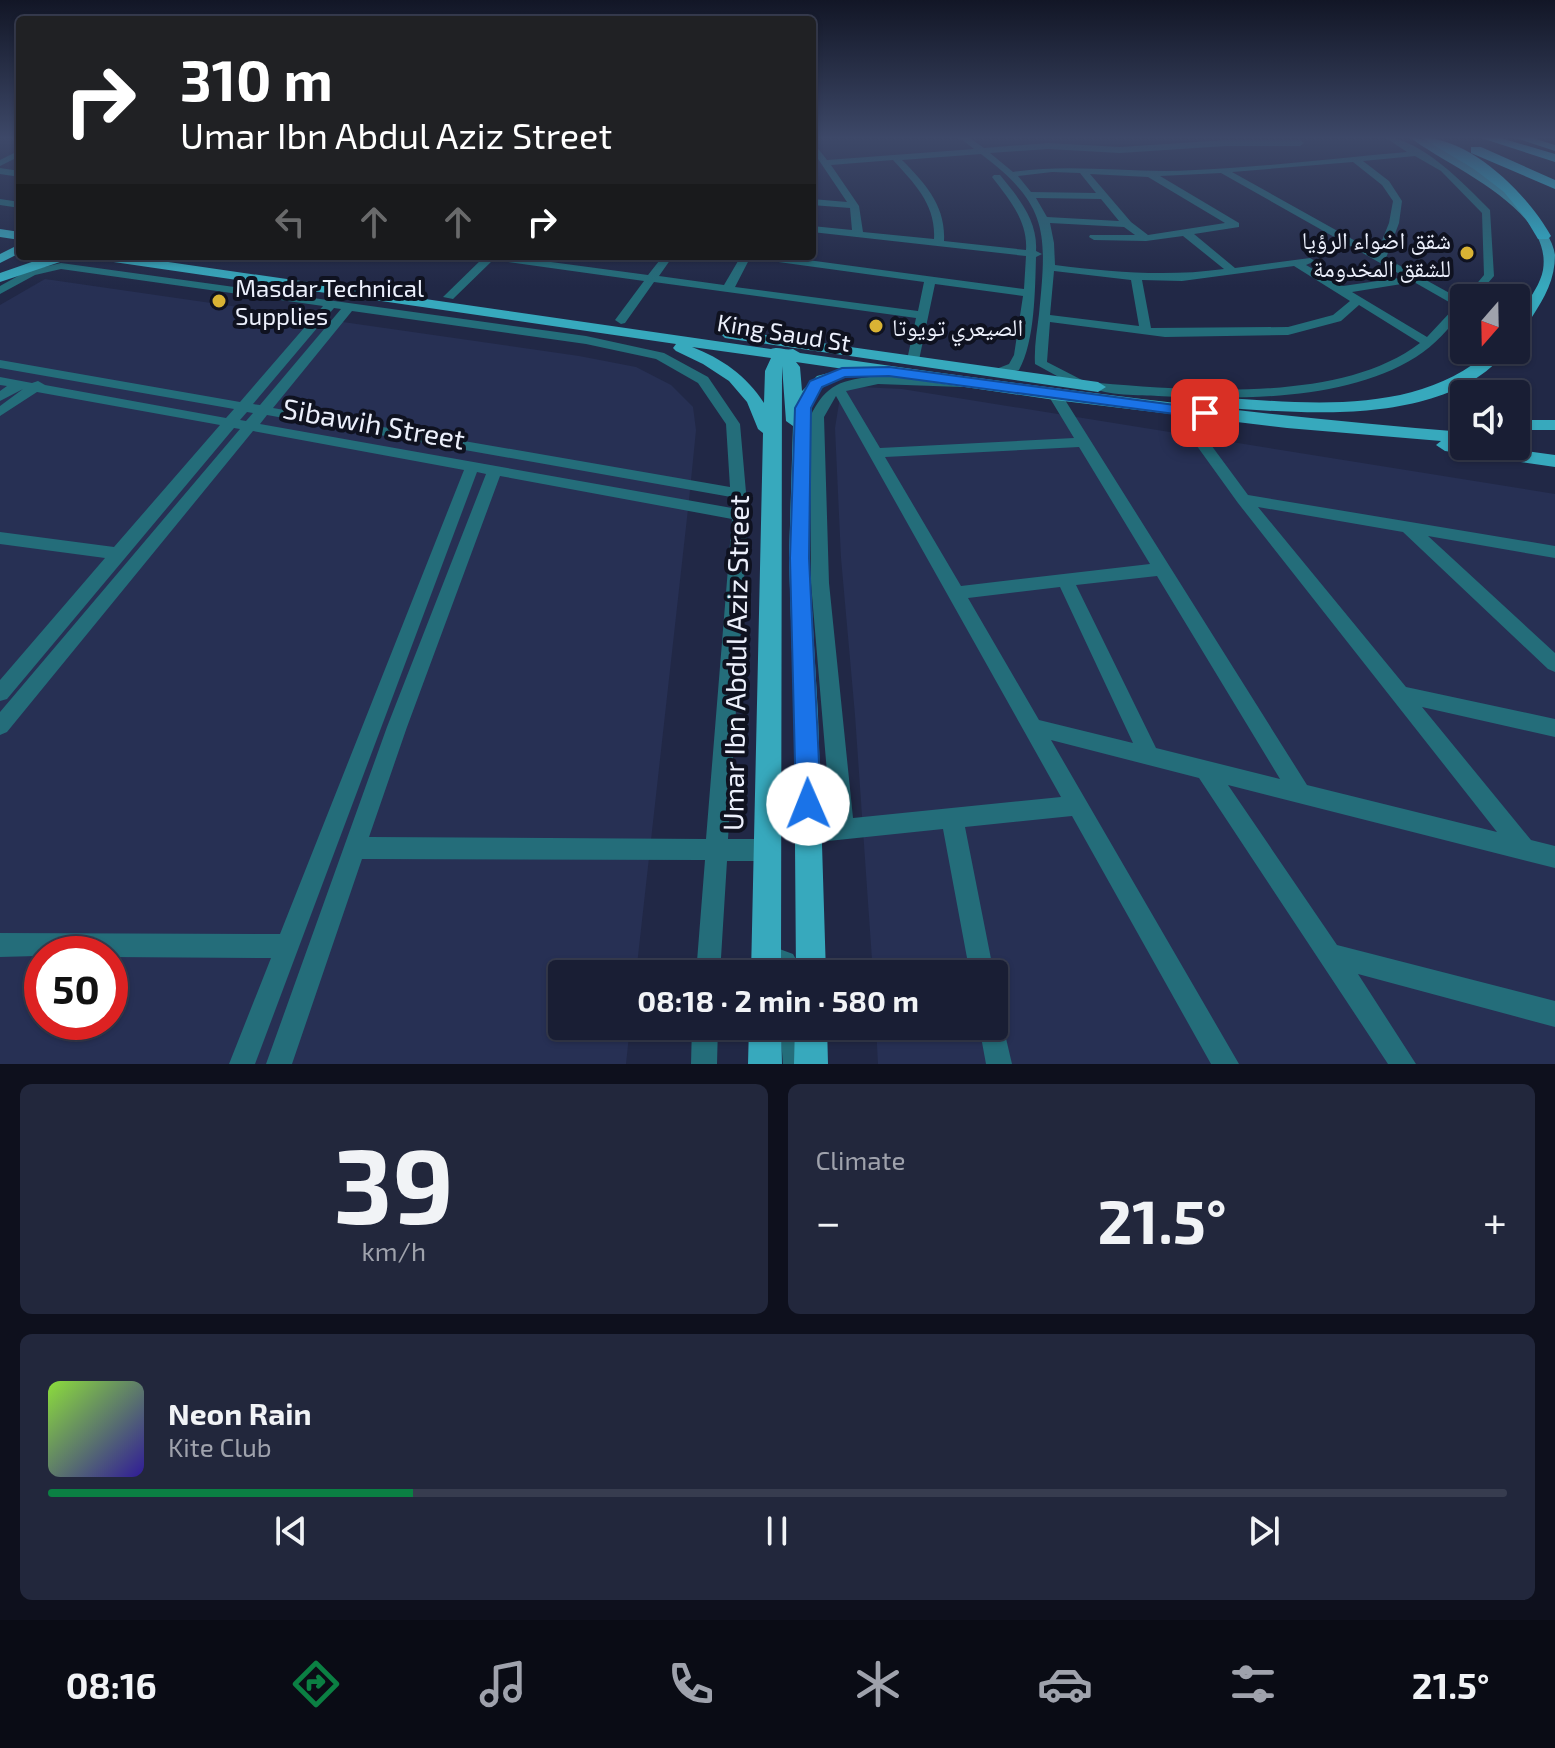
<!DOCTYPE html>
<meta charset="utf-8">
<style>
:root{--surface:#191e34;--page:#22273c;--text:#f1f3f6;--muted:#9fa2ac;--line:#373c4f;--accent:#0b8043}
body{margin:0;font-family:"Exo 2","Noto Naskh Arabic",sans-serif;background:var(--page);color:var(--text);height:100vh;display:flex;flex-direction:column;font-size:30px;white-space:nowrap}
*{box-sizing:border-box;margin:0}
p{font-size:26px;color:var(--muted)}
.icon{flex:none;width:44px;height:44px;fill:none;stroke:currentColor;stroke-width:2;stroke-linecap:round;stroke-linejoin:round}
.map{position:relative;height:1064px;overflow:hidden}
.side{display:flex;flex-direction:column;gap:20px;padding:20px;background:#0e101d;flex:1}
.side>*{flex:none}
.banner{position:absolute;left:16px;top:16px;width:800px;height:244px;border-radius:8px;box-shadow:0 2px 6px #0004,0 0 0 2px var(--line);background:#202124;color:#fff;overflow:hidden}
.needle{width:52px;rotate:200deg}
.fabs{position:absolute;left:1450px;top:284px;display:grid;gap:16px}
.fabs a{display:grid;place-items:center;width:80px;height:80px;border-radius:8px;background:var(--surface);box-shadow:0 2px 6px #0004,0 0 0 2px var(--line);font-size:40px}
.speed{position:absolute;left:24px;top:936px;display:flex;gap:16px;font-size:40px;font-weight:700;text-align:center}
.speed>*{display:grid;place-content:center;width:104px;height:104px;border-radius:50%;background:var(--surface);box-shadow:0 2px 6px #0004,0 0 0 2px var(--line);line-height:1}
.speed .limit{border:12px solid #d22;background:#fff;color:#111}
.pin{position:absolute;display:grid;place-items:center;width:68px;height:68px;color:#fff;margin:-34px;border-radius:16px;box-shadow:0 4px 12px #0006}
.me{position:absolute;width:88px;margin:-44px;rotate:359deg;stroke-linejoin:round;filter:drop-shadow(0 0 6px #0008)}
.turn{display:flex;align-items:center;gap:28px;height:168px;padding:0 32px;font-size:36px}
.turn .icon{width:104px;height:104px;stroke-width:2.5}
.turn b{display:block;font-size:56px;line-height:68px}
.lanes{display:flex;align-items:center;height:76px;padding:0 32px;background:#0003;justify-content:center;gap:40px;direction:ltr}
.lanes .off{opacity:.35}
.big{font-size:60px;font-weight:700;line-height:1.1}
.side .widget{flex:1;display:flex;flex-direction:column;justify-content:center;gap:12px;min-width:0;padding:0 28px;border-radius:12px;background:var(--page)}
.side .dial{align-items:center;gap:0}
.dial b{font-size:104px;line-height:1}
.song{display:flex;align-items:center;gap:24px}
.cover{width:96px;height:96px;border-radius:12px;background:linear-gradient(135deg,hsl(90 70% 55%),hsl(250 70% 35%))}
.played{height:8px;border-radius:4px;background:linear-gradient(90deg,var(--accent) 25%,var(--line) 25%)}
.keys{display:flex;justify-content:space-around;direction:ltr}
.heat{display:flex;justify-content:space-between;align-items:center;font-size:44px;direction:ltr}
.side .tiles{flex:1;display:grid;gap:20px;grid-template-columns:1fr 1fr}
.widget:last-child{grid-column:span 2}
.trip{position:absolute;left:548px;top:960px;width:460px;height:80px;border-radius:8px;background:var(--surface);box-shadow:0 2px 6px #0004,0 0 0 2px var(--line);font-weight:700;line-height:80px;text-align:center}
.tab-bar{display:flex;height:128px;justify-content:space-around;align-items:center;background:#0a0c15;color:var(--muted)}
.tab-bar .icon{width:56px;height:56px}
.tab-bar .selected{color:var(--accent)}
.tab-bar b{font-size:36px;color:var(--text)}
.map>svg:first-child{display:block}
.built{fill:#273054;fill-rule:evenodd}
.lines{fill:none;stroke-linecap:round;stroke-linejoin:round}
.minor{fill:#246d7a;fill-rule:evenodd}
.major{fill:#37a9bd;fill-rule:evenodd}
.highway{fill:#2fc2da;fill-rule:evenodd}
.route{fill:#1a73e8;stroke:#114b97;stroke-width:2}
.poi-dot{fill:#d9b334;stroke:#0f1220;stroke-width:3}
.labels{text-anchor:middle;dominant-baseline:central;stroke-width:8;stroke-linejoin:round;paint-order:stroke}
.far-poi-label{font-size:24px;fill:#ecf0fc;stroke:#0f1220;text-anchor:start}
.far-street-label{font-size:24px;fill:#ecf0fc;stroke:#0f1220}
.street-label{font-size:28px;fill:#ecf0fc;stroke:#0f1220}
</style>
<div class="map">
<svg width="1555" height="1064" viewBox="0 0 1555 1064">
<rect width="100%" height="100%" fill="#212846"/>
<path class="built" d="M45,279L579,356L636,367L671,385L693,407L696,430L689,500L636,974H562V1026H630L626,1064H0V305ZM42,954H110V1022H42Z
M860,387L902,389L1555,494V1064H878L876,1026H994V974H873L855,715L841,558L835,428L840,397L847,390Z"/>
<g class="lines">
<path class="minor" d="M960,138H970L984,148L1048,143L1120,147L1226,140H1300L1304,143L1300,146H1226L1120,153L1048,149L990,153L1013,172C1074,163 1134,174 1195,170C1265,167 1337,158 1407,152L1386,138C1421,138 1465,185 1490,210L1494,276L1475,298L1464,299L1484,275L1482,213L1441,171L1415,156L1363,161L1389,181L1402,201L1399,223L1386,258L1464,301V311C1449,328 1435,345 1416,357C1347,401 1237,400 1158,396C1142,395 1104,396 1092,387L1099,383C1193,391 1342,403 1420,343L1359,305L1341,321L1288,335L1165,337L1050,322L1047,362L1082,380L1084,383L1077,387L1035,364C1034,347 1037,331 1039,314C1047,233 1049,205 981,154L902,160C925,183 946,206 944,241L1026,250C1028,221 1009,199 992,177L994,175H1000C1019,198 1038,221 1036,251L1042,254L1036,257C1035,290 1035,341 1019,370L997,375L991,371L1009,364L1014,355L1023,296L935,284L919,360L913,364L907,360L916,318L654,282L625,323L621,324L615,320L644,281L493,260L453,299L443,297L485,256H507L648,275L663,256H673L659,276L724,285L741,256H778L1024,289L1026,256L812,232V226L852,230L850,208L812,205V199L847,202L812,150V141L827,160L974,149ZM893,160C915,184 936,205 934,239L863,232L859,206L831,165ZM1353,162L1382,185L1393,201L1389,223L1377,253L1232,172ZM1052,172L1080,173L1096,193L1031,192L1018,176ZM1221,173L1405,277L1343,286L1306,265L1315,261L1310,258L1235,268L1194,234L1239,227V223L1160,176ZM1090,174L1148,177L1225,223L1148,235L1131,222ZM1036,198L1101,199L1119,221L1047,217ZM1050,223L1124,227L1135,235H1090L1089,237L1094,240L1146,241L1183,236L1224,269C1166,277 1112,272 1055,265L1054,243ZM750,258L924,282L918,311L735,287ZM1294,266L1350,301L1333,315L1288,327L1151,328L1142,280L1182,281ZM1054,271L1131,280L1139,326L1050,315ZM1414,282L1456,306L1427,337L1352,292Z
M20,150V156L0,166V160Z
M0,168L20,171V177L0,174Z
M0,199L20,202V208L0,205Z
M61,263L586,336L664,353L708,377L740,424L748,515L728,839H767L775,842L778,850L775,858L767,861H727L720,974H696L705,860L362,859L292,1064H266L387,727L486,474L477,472L255,1064H229L271,958L110,957V954L0,957V933L280,934L464,470L253,431L7,732L0,735V712L240,429L234,428L7,699L0,701V680L105,558L0,544V532L114,547L220,425L37,392L0,416V406L23,389L0,401V391L7,386L0,385V377L32,383L38,381L45,385L226,418L234,409L0,368V360L240,402L323,306L61,269L35,275L0,294V286L27,271ZM334,308L341,309L260,405L253,404ZM352,311L586,344L656,359L698,383L726,424L730,487L273,408ZM247,412L253,413L246,421L240,420ZM267,415L731,497L732,508L260,424ZM500,476L732,519L706,839L369,837L407,727Z
M878,376L961,379L968,383L961,387L878,384L846,391L880,448L1074,438L1048,395L1050,392H1060L1307,785L1497,832L1238,503L1171,410L1173,407H1183L1248,495L1555,546V558L1428,536L1555,653V672L1548,669L1403,532L1258,507L1406,687L1555,719V737L1422,707L1531,840L1555,846V868L1228,785L1337,945L1555,1001V1027L1358,974L1416,1064H1388L1199,778L1051,740L1239,1064H1211L1072,816L965,827L994,974V975L970,974L943,829L809,843L801,840L798,833L801,826L831,820L811,583L810,417C826,383 842,380 878,376ZM836,396L868,453L1061,797L853,818L829,583L824,417ZM1079,447L1150,564L961,586L885,457ZM1157,576L1280,779L1156,748L1076,585ZM1060,587L1133,743L1039,720L968,598Z
M766,944L793,954L804,974H777L757,965L754,956L757,947Z
M994,1014L1001,1017L1012,1064H986L979,1026H994Z
M692,1026H718L717,1064H691Z
M780,1026H806L809,1064H783Z"/>
<path class="major" d="M1411,138C1452,138 1550,212 1555,255C1555,279 1545,297 1532,317L1527,318L1520,314C1528,300 1540,286 1543,270C1553,208 1448,167 1411,138Z
M1516,138H1533L1555,145V151Z
M0,229L20,232V240L0,237Z
M20,244V253L0,263V254Z
M49,256H78L0,282V273Z
M93,256H127L771,349C780,346 784,351 793,349L800,353C1021,385 1241,414 1464,432V446H1491L1555,455V467L1445,451L1436,445L1441,441L1287,428L1055,400L862,372L829,382L817,393L811,408L809,449V558L818,715L826,974H796L794,715L789,558L793,426L786,421L782,366L781,974H751L763,433L758,429L747,402L729,381L703,364L676,351L673,348L676,344L100,260ZM692,347L771,358L765,371L764,403C747,376 721,358 692,347ZM796,362L844,369L817,376L802,391L800,367Z
M730,330L1098,382L1106,387L1098,392L725,338L722,335Z
M1491,350H1508C1447,425 1314,414 1227,408L1219,403L1227,398C1316,404 1421,414 1491,350Z
M1516,420H1555V430H1516Z
M749,1026H781L782,1064H748Z
M795,1026H827L828,1064H794Z"/>
<path class="highway" d="M1422,138C1472,138 1528,195 1551,236L1548,239H1538L1526,219L1504,192L1474,169Z
M1481,138H1501L1555,154V162Z
M1471,147H1481L1555,180V189L1471,153Z"/>
</g>
<linearGradient id="sky" x2="0" y2="1"><stop stop-color="#121626"/><stop offset="0.48" stop-color="#3d4868"/><stop offset="1" stop-color="#3d4868" stop-opacity="0"/></linearGradient>
<rect width="1555" height="287" fill="url(#sky)"/>
<path class="route" d="M889,367L1205,409L1213,413L1205,418L889,376L845,377L822,387L811,408L809,558L821,804L817,812L808,815L800,812L796,804L790,558L795,408L810,381L842,368Z"/>
<g class="poi-dot">
<circle cx="1467" cy="253" r="8"/>
<circle cx="219" cy="301" r="8"/>
<circle cx="876" cy="326" r="8"/>
</g>
<g class="labels">
<g class="far-poi-label">
<text x="1451" y="239" text-anchor="end">شقق اضواء الرؤيا<tspan x="1451" dy="28">للشقق المخدومة</tspan></text>
<text x="235" y="287">Masdar Technical<tspan x="235" dy="28">Supplies</tspan></text>
<text x="892" y="326">الصيعري تويوتا</text>
</g>
<g class="far-street-label">
<text transform="translate(784 332) rotate(9)">King Saud St</text>
</g>
<g class="street-label">
<text transform="translate(374 423) rotate(10)">Sibawih Street</text>
<text transform="translate(735 663) rotate(-89)">Umar Ibn Abdul Aziz Street</text>
</g>
</g>
</svg>
<div class="fabs">
<a><svg class="needle" viewBox="-14 -14 28 28"><path d="M0-13l5 13h-10z" fill="#e53935"/><path d="M0 13l5-13h-10z" fill="#9fa2ac"/></svg></a>
<a><svg class="icon" aria-label="sound" viewBox="0 0 24 24"><path d="M4 9h4l5-4v14l-5-4H4zM17 9q2 3 0 6"/></svg></a>
</div>
<div class="speed"><div class="limit">50</div></div>
<div class="pin" style="left:1205px;top:413px;background:#d93025"><svg class="icon" aria-label="arrive" viewBox="0 0 24 24"><path d="M6 21V4h12l-3 4 3 4H6"/></svg></div>
<svg class="me" style="left:808px;top:804px" viewBox="-20 -20 40 40"><circle r="19" fill="#fff"/><path d="M0-13L10 11 0 6-10 11z" fill="#1a73e8"/></svg>
<div class="trip">08:18 · 2 min · 580 m</div>
<div class="banner">
<div class="turn"><svg class="icon" aria-label="right" viewBox="0 0 24 24"><path d="M7 20v-9h11M14 6l5 5-5 5"/></svg><div><b>310 m</b>Umar Ibn Abdul Aziz Street</div></div>
<div class="lanes"><svg class="icon off" aria-label="left" viewBox="0 0 24 24"><path d="M17 20v-9H6M10 6l-5 5 5 5"/></svg><svg class="icon off" aria-label="ahead" viewBox="0 0 24 24"><path d="M12 20V5M6 11l6-6 6 6"/></svg><svg class="icon off" aria-label="ahead" viewBox="0 0 24 24"><path d="M12 20V5M6 11l6-6 6 6"/></svg><svg class="icon" aria-label="right" viewBox="0 0 24 24"><path d="M7 20v-9h11M14 6l5 5-5 5"/></svg></div>
</div>
</div>
<section class="side">
<div class="tiles">
<div class="widget dial"><b>39</b><p>km/h</p></div>
<div class="widget"><p>Climate</p>
<div class="heat"><a>−</a><b class="big">21.5°</b><a>+</a></div>
</div>
<div class="widget">
<div class="song"><i class="cover"></i><div><b>Neon Rain</b><p>Kite Club</p></div></div>
<div class="played"></div>
<div class="keys"><svg class="icon" aria-label="previous" viewBox="0 0 24 24"><path d="M18 5L8 12l10 7zM5 5v14"/></svg><svg class="icon" aria-label="pause" viewBox="0 0 24 24"><path d="M8 5v14M16 5v14"/></svg><svg class="icon" aria-label="next" viewBox="0 0 24 24"><path d="M6 5l10 7-10 7zM19 5v14"/></svg></div>
</div>
</div>
</section>
<nav class="tab-bar">
<b>08:16</b>
<svg class="icon selected" aria-label="directions" viewBox="0 0 24 24"><path d="M12 3l9 9-9 9-9-9zM9 14v-3h6M13 9l2 2-2 2"/></svg>
<svg class="icon" aria-label="music" viewBox="0 0 24 24"><path d="M9 18V5l10-2v13"/><circle cx="6" cy="18" r="3"/><circle cx="16" cy="16" r="3"/></svg>
<svg class="icon" aria-label="phone" viewBox="0 0 24 24"><path d="M5 4h4l2 5-3 2q2 4 5 5l2-3 5 2v4C11 20 4 13 5 4z"/></svg>
<svg class="icon" aria-label="climate" viewBox="0 0 24 24"><path d="M12 3v18M4 7l16 10M4 17L20 7"/></svg>
<svg class="icon" aria-label="car" viewBox="0 0 24 24"><path d="M5 17H2v-5l4-1 3-4h7l3 4 3 1v5h-3M9 17h6M6 11h13"/><circle cx="7" cy="17" r="2"/><circle cx="17" cy="17" r="2"/></svg>
<svg class="icon" aria-label="filters" viewBox="0 0 24 24"><path d="M4 7h16M4 17h16"/><circle cx="9" cy="7" r="2"/><circle cx="15" cy="17" r="2"/></svg>
<b>21.5°</b>
</nav>
